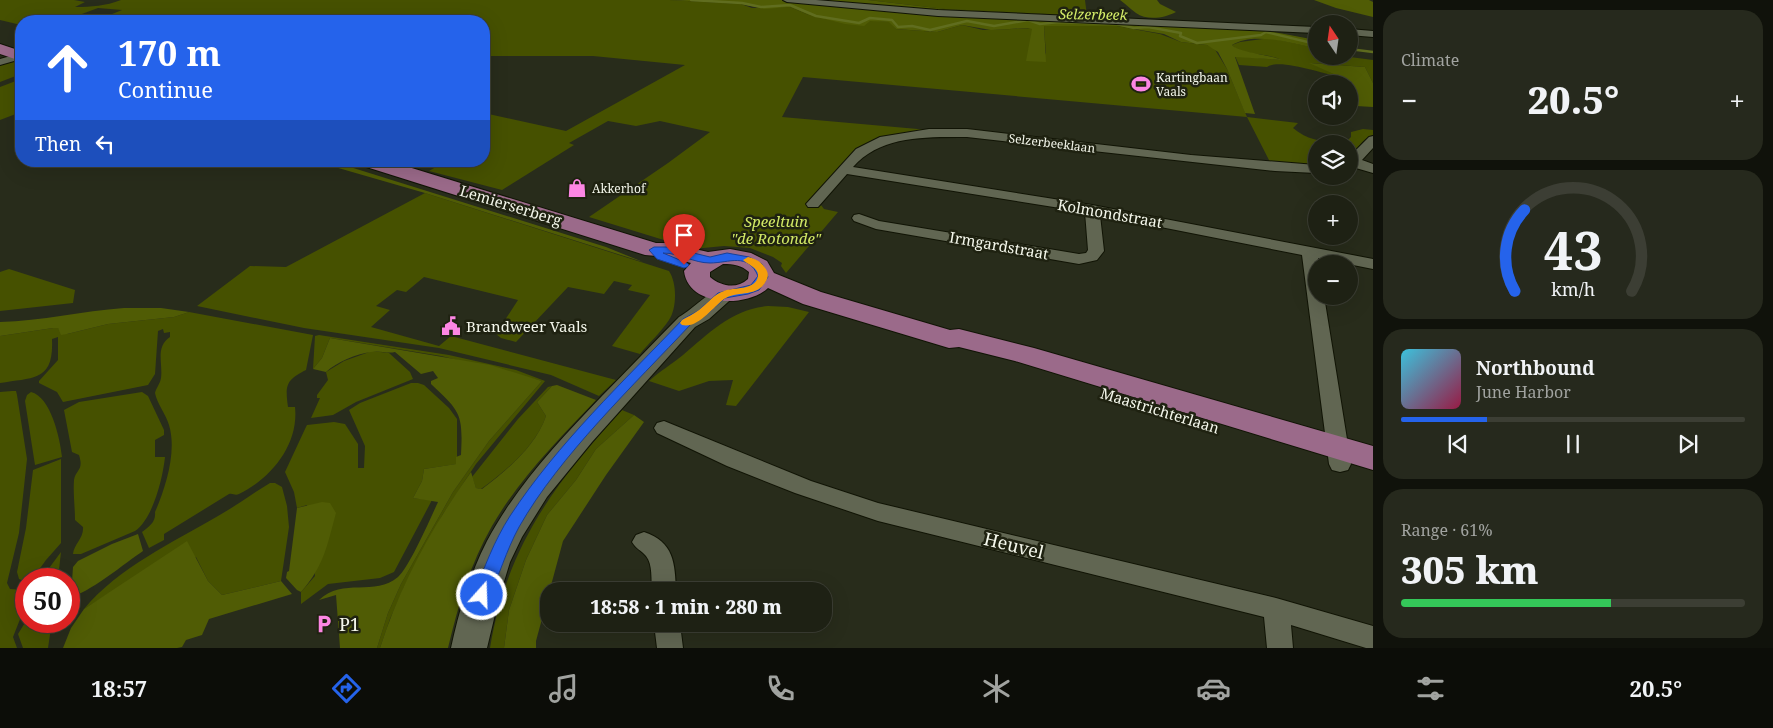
<!DOCTYPE html>
<meta charset="utf-8">
<style>
:root{--surface:#1e2114;--page:#26291d;--text:#f1f3f6;--muted:#a1a3a0;--line:#3c3e34;--accent:#2563eb}
body{margin:0;font-family:"Noto Serif",serif;background:var(--page);color:var(--text);height:100vh;display:flex;flex-direction:column;font-size:19px;white-space:nowrap}
*{box-sizing:border-box;margin:0}
p{font-size:16px;color:var(--muted)}
.icon{flex:none;width:28px;height:28px;fill:none;stroke:currentColor;stroke-width:2;stroke-linecap:round;stroke-linejoin:round}
.map{position:relative;flex:1;overflow:hidden}
.sheet{display:flex;flex-direction:column;gap:10px;padding:10px;background:#10120b;width:400px}
.sheet>*{flex:none}
.guide{position:absolute;left:15px;top:15px;width:475px;height:152px;border-radius:20px;box-shadow:0 5px 20px #0002,0 0 0 1px var(--line);background:#2563eb;color:#fff;overflow:hidden}
.needle{width:32px;rotate:347deg}
.buttons{position:absolute;left:1308px;top:15px;display:grid;gap:10px}
.buttons a{display:grid;place-items:center;width:50px;height:50px;border-radius:50%;background:var(--surface);box-shadow:0 5px 20px #0002,0 0 0 1px var(--line);font-size:25px}
.speed{position:absolute;left:15px;top:568px;display:flex;gap:10px;font-size:25px;font-weight:700;text-align:center}
.speed>*{display:grid;place-content:center;width:65px;height:65px;border-radius:50%;background:var(--surface);box-shadow:0 5px 20px #0002,0 0 0 1px var(--line);line-height:1}
.speed .limit{border:8px solid #d22;background:#fff;color:#111}
.pin{position:absolute;display:grid;place-items:center;width:42px;height:42px;color:#fff;margin:-51px -21px;border-radius:50% 50% 50% 0;rotate:-45deg;box-shadow:0 0 5px #0007}
.pin .icon{rotate:45deg}
.me{position:absolute;width:55px;margin:-28px;rotate:20deg;stroke-linejoin:round;filter:drop-shadow(0 0 4px #0008)}
.turn{display:flex;align-items:center;gap:18px;height:105px;padding:0 20px;font-size:22px}
.turn .icon{width:65px;height:65px;stroke-width:2.5}
.turn b{display:block;font-size:35px;line-height:42px}
.then{display:flex;align-items:center;height:48px;padding:0 20px;background:#0003;gap:10px;font-size:19px}
.big{font-size:38px;font-weight:800;line-height:1.1}
.sheet .card{flex:1;display:flex;flex-direction:column;justify-content:center;gap:8px;min-width:0;padding:0 18px;border-radius:20px;background:var(--page)}
.sheet .dial{align-items:center;gap:0}
.dial svg{height:130px;overflow:visible;fill:none;stroke:var(--line);stroke-width:7;stroke-linecap:round;text-anchor:middle}
.dial text{fill:var(--text);stroke:none}
.song{display:flex;align-items:center;gap:15px}
.cover{width:60px;height:60px;border-radius:8px;background:linear-gradient(135deg,hsl(190 70% 55%),hsl(340 70% 35%))}
.played{height:5px;border-radius:2px;background:linear-gradient(90deg,var(--accent) 25%,var(--line) 25%)}
.keys{display:flex;justify-content:space-around;direction:ltr}
.heat{display:flex;justify-content:space-between;align-items:center;font-size:28px;direction:ltr}
.charge{height:8px;border-radius:4px;background:linear-gradient(90deg,#34c759 61%,var(--line) 0)}
.trip{position:absolute;left:540px;top:582px;width:292px;height:50px;border-radius:20px;background:var(--surface);box-shadow:0 5px 20px #0002,0 0 0 1px var(--line);font-weight:800;line-height:50px;text-align:center}
.dock{display:flex;height:80px;justify-content:space-around;align-items:center;background:#0c0d08;color:var(--muted)}
.dock .icon{width:35px;height:35px}
.dock .on{color:var(--accent)}
.dock b{font-size:22px;color:var(--text)}
main{display:flex;flex:1;min-height:0}
.map>svg:first-child{display:block}
.green{fill:#465100}
.forest{fill:#505c05}
.lines{fill:none;stroke-linecap:round;stroke-linejoin:round}
.stream{stroke:#606d1f;stroke-width:2.5}
.street-casing{stroke:#111405;stroke-width:2}
.secondary-casing{stroke:#111405;stroke-width:2}
.primary-casing{stroke:#111405;stroke-width:2}
.street{fill:#616652;fill-rule:evenodd}
.secondary{fill:#616652;fill-rule:evenodd}
.primary{fill:#9b6a8a;fill-rule:evenodd}
.route{fill:#2563eb;stroke:#184099}
.slow{fill:#f59e0b}
.labels{text-anchor:middle;dominant-baseline:central;stroke-width:5;stroke-linejoin:round;paint-order:stroke}
.far-poi-label{font-size:12px;fill:#f4f7eb;stroke:#1f2211;text-anchor:start}
.far-street-label{font-size:12px;fill:#f4f7eb;stroke:#1f2211}
.far-water-label{font-size:14px;font-style:italic;fill:#d5ed69;stroke:#1f2211}
.street-label{font-size:15px;fill:#f4f7eb;stroke:#1f2211}
.park-label{font-size:15px;font-style:italic;fill:#d1e865;stroke:#1f2211}
.poi-label{font-size:15px;fill:#f4f7eb;stroke:#1f2211;text-anchor:start}
.near-street-label{font-size:18px;fill:#f4f7eb;stroke:#1f2211}
.near-poi-label{font-size:18px;fill:#f4f7eb;stroke:#1f2211;text-anchor:start}
</style>
<main>
<div class="map">
<svg width="1373" height="648" viewBox="0 0 1373 648">
<rect width="100%" height="100%" fill="#282c1b"/>
<path class="green" d="M0,0H74L85,2L75,7C92,7 105,6 121,0H670L741,4L752,8L790,7L809,15L890,22L896,29L937,32L962,25L983,30L1034,28L1046,55L1044,26H1117L1160,34L1181,42L1207,45L1214,48L1227,69L1247,117L1298,123L1293,128C1308,141 1327,143 1346,142L1351,137V132L1363,129L1373,130V135C1358,141 1359,151 1349,157V144H1316V166L1271,164L1247,117L803,77L782,117L929,130L886,137L815,197L824,209L838,212L786,273L781,266L782,263L773,257L750,248L724,246L693,249L589,217L668,163L710,132L660,121L636,126L608,121L569,143L574,145L502,190L429,171L446,161H484V113L566,131L685,65L593,56H484V21H282L216,15L202,21H95L122,10L98,8L63,21H21V25L0,20Z
M868,0H1085L1087,16L945,9Z
M1270,38L1316,48V56H1342L1373,60V83L1365,67L1311,63L1340,77C1324,74 1279,58 1267,67L1239,65L1235,56L1281,60C1269,53 1239,55 1232,45L1240,42Z
M13,60L21,64V74L0,82V63Z
M21,79V112L0,120V87Z
M425,193L669,271C677,283 677,308 669,320C661,332 649,343 640,354L612,346L650,295L628,290L632,285L614,281L604,294L568,287L516,342L501,338L496,334L518,300L424,277L406,292L397,290L376,306L390,310L371,327L439,346L451,336L616,380L599,396L551,375L439,348L304,328L197,306L250,266L286,267Z
M9,269L75,290L73,303L0,311V272Z
M768,306L788,307L809,312L736,406L726,405L733,380L709,381L679,391L649,381C660,371 672,364 683,355C709,333 732,309 768,306Z
M189,312L313,335L306,370C286,380 285,385 288,407H295C299,444 272,478 239,494C235,496 233,493 229,494L164,534V540L149,548L142,532C150,526 156,522 155,512C166,487 177,451 169,425C166,414 157,404 155,393C156,388 160,384 161,378C163,363 155,347 170,337V332L164,333L163,329L158,331L155,374L148,385L63,402L57,392L39,383V381L58,360V337L52,339C54,382 33,377 0,383V336L53,328H58L62,334H67L108,324L174,317Z
M319,335L449,355L516,370L545,381L476,464L443,514L404,587L390,619L380,648H377L388,613L401,584L453,492L489,441L542,381L441,356L330,338L322,358L313,369L315,336Z
M372,351L389,353L410,372L413,379L356,402L333,415L311,418L320,398H317V395L328,380L326,372L344,361Z
M411,383H418L424,385L449,408L457,419V464L424,469L422,481L413,498L432,500L394,572L380,578L328,584L301,604V592L315,576L307,505L297,508L294,492L285,472L305,429L307,425L334,422L345,424L358,444V468H364L365,446L349,410L360,403Z
M552,386L537,402L546,416C536,446 506,471 481,489L476,488L472,477L518,419L548,387Z
M12,391H16L17,395L27,459L19,533L7,583L10,589L25,590L26,604L13,637L17,648H0V392Z
M31,392C51,397 60,438 62,457L35,465L25,401L27,395Z
M142,392L148,396L164,430V435L155,440V457H165C163,477 153,519 135,531L81,554H73C74,544 84,538 83,527L75,520C75,507 73,493 74,480C76,469 84,471 79,455L72,452L64,410L79,402Z
M622,410L634,415L596,449L576,480L547,515L526,560L509,610L504,648H490C507,546 554,484 622,410Z
M61,459V543L46,560L33,578L26,579V582L19,579L17,572L26,528L33,470Z
M270,483H275L282,487L287,506L289,527L281,581L222,595L208,581L196,557L108,594L84,609C119,567 172,543 218,516C236,506 253,493 270,483Z
M61,552L58,579H41Z
M26,621H52L48,648H23L18,634Z"/>
<path class="forest" d="M670,0H868L945,9L1087,16L1088,18L1263,30L1316,40V48C1292,44 1254,31 1232,45C1237,52 1271,55 1282,60L1235,57L1255,114L1245,113L1227,69L1218,52L1207,45L1181,42L1164,34L1117,26H1044L1046,62L1026,61L1032,29L1028,28L991,30L962,25L937,32L896,29L889,22L870,21L864,26L845,24L809,15L790,7L765,9L741,4Z
M1120,0H1157L1160,4L1176,12C1165,18 1147,21 1136,13C1130,9 1126,4 1120,0Z
M1314,0H1369L1373,2V17L1336,8Z
M1309,63L1365,67L1373,83V107L1356,106L1349,92V84H1344L1340,77Z
M314,161H331L606,247L643,262L425,193Z
M124,308H161L189,312L174,317L108,324L67,334L61,335L58,328H53L0,336V322C42,321 82,311 124,308Z
M330,338L490,365L542,381L489,441L453,492L401,584L388,613L377,648H340L336,595L319,600C343,577 375,597 398,577C409,568 431,517 438,502L413,498L422,481L424,469L456,464V457L461,455C463,414 461,412 431,384V381L438,378L433,371L421,374L395,352C387,354 379,350 371,352C356,354 337,362 326,372L313,369L322,358Z
M557,385L596,400C559,439 519,479 492,526C470,564 458,606 448,648H380C400,585 433,525 471,472L476,488L482,489C506,471 536,446 546,416L537,402L552,386Z
M634,415L644,422L606,475L563,541L536,641V648H504L509,610L526,560L547,515L576,480L596,449Z
M322,502L330,503L336,513C327,546 324,566 301,592L297,590L286,578L287,572L289,571L297,508Z
M138,534L143,551C128,561 85,596 71,596L73,567L78,561L112,544Z
M187,541L208,581L222,595L281,581L292,594L209,619L202,635L186,640L182,647L177,648H63L71,628L84,609Z"/>
<g class="lines">
<path class="stream" d="M691,0L742,3L761,7L790,5L816,16L859,23L870,18L892,20L898,27L912,26L930,30L967,21L994,26L1028,20L1040,24L1059,22L1117,24L1134,28L1148,27L1181,33L1180,36L1197,43L1261,35L1266,32L1316,44
M1349,49L1373,52"/>
<g class="street-casing">
<path id="street" d="M783,0H816L938,10L1316,27V33L938,16L787,2Z
M1349,29L1373,31V37L1349,35Z
M21,53V59L0,65V59Z
M929,129H967L1191,155L1316,165V173L1275,171L967,137C927,137 881,135 853,167L1092,205L1373,259V269L1318,258L1319,264H1316V296H1324L1351,464L1348,470L1340,472L1332,470L1329,464L1302,255L1100,215L1104,251L1097,260L1079,264L876,229L854,221L852,218L854,215L859,214L879,221L1079,254L1086,253L1088,250L1085,212L847,174L818,207H808L806,204L856,149L880,137Z
M1373,136V148L1362,160L1373,164V173L1349,166V157L1369,137Z
M664,421L811,481L878,503L1276,598L1373,626V648H1366L1291,625L1293,648H1267L1264,617L878,521L795,493L727,466L657,433L654,428L657,423Z
M644,532C674,542 675,563 676,591H652C651,581 653,564 646,556C641,550 636,549 632,542L636,535Z
M654,624H680L683,648H657Z"/>
</g>
<g class="secondary-casing">
<path id="secondary" d="M727,286L735,288L738,293L709,319L695,327L592,442L547,497L522,537L510,562L499,598L487,648H451C459,611 470,574 487,541C517,485 559,441 602,396C628,370 653,343 679,317C695,308 708,291 727,286Z"/>
</g>
<g class="primary-casing">
<path id="primary" d="M0,44L21,51V61L0,54Z
M357,161H389L656,243H669L708,252L730,249L751,253L767,261L774,273L821,292L950,330L959,329L1034,348L1373,446V470L1015,361L959,347L949,348L939,345L803,304L768,288C747,308 688,307 684,271L691,263L669,257L645,255L360,165ZM723,264C734,264 741,265 749,272L748,279C737,289 722,287 710,277V272Z"/>
</g>
<use href="#street" class="street"/>
<use href="#secondary" class="secondary"/>
<use href="#primary" class="primary"/>
</g>
<path class="route" d="M669,247L710,257L727,253L749,257L762,264L768,277L759,290L748,294L725,298L705,316L691,324C634,385 560,455 519,527C506,551 499,576 488,600L482,602L476,600L474,595C484,568 494,541 510,516C558,443 623,382 683,319L698,311L718,293L751,285L758,276C748,252 729,263 710,263C694,263 679,253 663,253L687,263L689,265L687,267L684,268L657,259L649,250L654,247Z"/>
<path class="slow" d="M748,257C753,258 758,260 762,264C767,270 770,274 766,281C757,298 737,290 724,299C713,307 698,329 682,325L680,323L682,320C687,317 694,314 699,310C707,304 714,294 724,291C733,287 756,291 758,276C759,268 747,264 743,260Z"/>
<defs>
<g id="stadium-bare" transform="scale(1.5)"><path d="M0-5a6.5 5 0 1 0 0 10a6.5 5 0 1 0 0-10ZM-3.5-1.8h7v3.6h-7Z" fill="#fc86e3" stroke="#1f2211" stroke-width="2.5" paint-order="stroke"/></g>
<g id="shop-bare" transform="scale(1.5)"><path d="M-5-2.5h2.3a2.7 3.5 0 0 1 5.4 0H5L5.5 6h-11ZM-1.5-2.5h3a1.5 2.3 0 0 0-3 0Z" fill="#fc86e3" stroke="#1f2211" stroke-width="2.5" paint-order="stroke"/></g>
<g id="civic-bare" transform="scale(1.5)"><path d="M-.6-6.5H3V-4.5H.6V-3L4-1V1h2V6H-6V1h2V-1L-.6-3ZM-1.2 2.5V6h2.4V2.5Z" fill="#fc86e3" stroke="#1f2211" stroke-width="2.5" paint-order="stroke"/></g>
<g id="parking-bare" transform="scale(1.5)"><path d="M-3.5-5.5H1a3.5 3.5 0 0 1 0 7H-1V5.5H-3.5ZM-1-3.4V-.6H.8a1.4 1.4 0 0 0 0-2.8Z" fill="#fc86e3" stroke="#1f2211" stroke-width="2.5" paint-order="stroke"/></g>
</defs>
<g fill-rule="evenodd">
<use href="#stadium-bare" x="1141" y="84"/>
<use href="#shop-bare" x="577" y="188"/>
<use href="#civic-bare" x="451" y="326"/>
<use href="#parking-bare" x="324" y="624"/>
</g>
<g class="labels">
<g class="far-poi-label">
<text x="1156" y="77">Kartingbaan<tspan x="1156" dy="14">Vaals</tspan></text>
<text x="592" y="188">Akkerhof</text>
</g>
<g class="far-street-label">
<text transform="translate(1052 143) rotate(7)">Selzerbeeklaan</text>
</g>
<g class="far-water-label">
<text transform="translate(1093 14) rotate(1)">Selzerbeek</text>
</g>
<g class="street-label">
<text transform="translate(511 205) rotate(17)">Lemierserberg</text>
<text transform="translate(1110 213) rotate(10)">Kolmondstraat</text>
<text transform="translate(999 245) rotate(10)">Irmgardstraat</text>
<text transform="translate(1160 410) rotate(17)">Maastrichterlaan</text>
</g>
<g class="park-label">
<text x="776" y="221">Speeltuin<tspan x="776" dy="17">"de Rotonde"</tspan></text>
</g>
<g class="poi-label">
<text x="466" y="326">Brandweer Vaals</text>
</g>
<g class="near-street-label">
<text transform="translate(1014 545) rotate(14)">Heuvel</text>
</g>
<g class="near-poi-label">
<text x="339" y="624">P1</text>
</g>
</g>
</svg>
<div class="buttons">
<a><svg class="needle" viewBox="-14 -14 28 28"><path d="M0-13l5 13h-10z" fill="#e53935"/><path d="M0 13l5-13h-10z" fill="#a1a3a0"/></svg></a>
<a><svg class="icon" aria-label="sound" viewBox="0 0 24 24"><path d="M4 9h4l5-4v14l-5-4H4zM17 9q2 3 0 6"/></svg></a>
<a><svg class="icon" aria-label="layers" viewBox="0 0 24 24"><path d="M12 4l9 5-9 5-9-5zM3 14l9 5 9-5"/></svg></a>
<a>+</a>
<a>−</a>
</div>
<div class="speed"><div class="limit">50</div></div>
<div class="pin" style="left:684px;top:265px;background:#d93025"><svg class="icon" aria-label="arrive" viewBox="0 0 24 24"><path d="M6 21V4h12l-3 4 3 4H6"/></svg></div>
<svg class="me" style="left:482px;top:595px" viewBox="-20 -20 40 40"><circle r="17" fill="#2563eb" stroke="#fff" stroke-width="3"/><path d="M0-11L8 9 0 5-8 9z" fill="#fff"/></svg>
<div class="trip">18:58 · 1 min · 280 m</div>
<div class="guide">
<div class="turn"><svg class="icon" aria-label="ahead" viewBox="0 0 24 24"><path d="M12 20V5M6 11l6-6 6 6"/></svg><div><b>170 m</b>Continue</div></div>
<div class="then">Then<svg class="icon" aria-label="left" viewBox="0 0 24 24"><path d="M17 20v-9H6M10 6l-5 5 5 5"/></svg></div>
</div>
</div>
<section class="sheet">
<div class="card"><p>Climate</p>
<div class="heat"><a>−</a><b class="big">20.5°</b><a>+</a></div>
</div>
<div class="card dial"><svg viewBox="0 0 100 80">
<path d="M14 69A42 42 0 1 1 86 69"/>
<path d="M14 69A42 42 0 0 1 20 19" stroke="#2563eb"/>
<text x="50" y="56" font-size="32" font-weight="700">43</text>
<text x="50" y="72" font-size="11">km/h</text>
</svg></div>
<div class="card">
<div class="song"><i class="cover"></i><div><b>Northbound</b><p>June Harbor</p></div></div>
<div class="played"></div>
<div class="keys"><svg class="icon" aria-label="previous" viewBox="0 0 24 24"><path d="M18 5L8 12l10 7zM5 5v14"/></svg><svg class="icon" aria-label="pause" viewBox="0 0 24 24"><path d="M8 5v14M16 5v14"/></svg><svg class="icon" aria-label="next" viewBox="0 0 24 24"><path d="M6 5l10 7-10 7zM19 5v14"/></svg></div>
</div>
<div class="card"><p>Range · 61%</p><b class="big">305 km</b><div class="charge"></div></div>
</section>
</main>
<nav class="dock">
<b>18:57</b>
<svg class="icon on" aria-label="directions" viewBox="0 0 24 24"><path d="M12 3l9 9-9 9-9-9zM9 14v-3h6M13 9l2 2-2 2"/></svg>
<svg class="icon" aria-label="music" viewBox="0 0 24 24"><path d="M9 18V5l10-2v13"/><circle cx="6" cy="18" r="3"/><circle cx="16" cy="16" r="3"/></svg>
<svg class="icon" aria-label="phone" viewBox="0 0 24 24"><path d="M5 4h4l2 5-3 2q2 4 5 5l2-3 5 2v4C11 20 4 13 5 4z"/></svg>
<svg class="icon" aria-label="climate" viewBox="0 0 24 24"><path d="M12 3v18M4 7l16 10M4 17L20 7"/></svg>
<svg class="icon" aria-label="car" viewBox="0 0 24 24"><path d="M5 17H2v-5l4-1 3-4h7l3 4 3 1v5h-3M9 17h6M6 11h13"/><circle cx="7" cy="17" r="2"/><circle cx="17" cy="17" r="2"/></svg>
<svg class="icon" aria-label="filters" viewBox="0 0 24 24"><path d="M4 7h16M4 17h16"/><circle cx="9" cy="7" r="2"/><circle cx="15" cy="17" r="2"/></svg>
<b>20.5°</b>
</nav>
